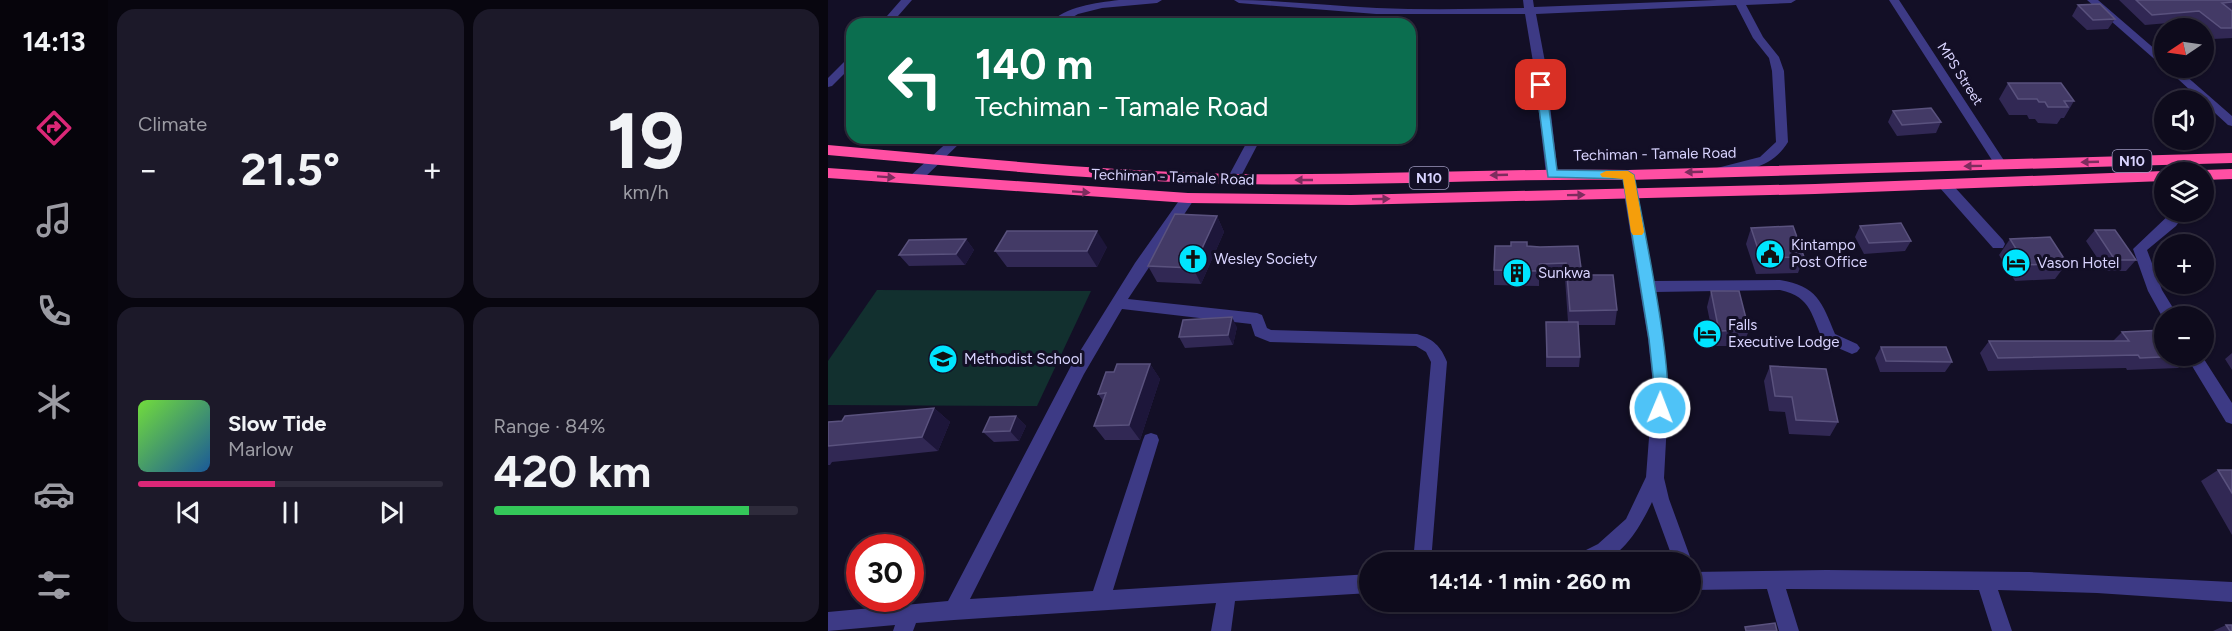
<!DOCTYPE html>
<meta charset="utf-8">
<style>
:root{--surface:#0e0b1c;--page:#1c1929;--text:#f1f3f6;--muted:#9b9ba3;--line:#2e2b3b;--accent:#db2777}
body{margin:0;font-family:Figtree,sans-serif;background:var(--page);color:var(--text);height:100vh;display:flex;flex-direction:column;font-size:22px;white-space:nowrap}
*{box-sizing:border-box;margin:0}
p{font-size:20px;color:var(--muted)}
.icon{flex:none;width:33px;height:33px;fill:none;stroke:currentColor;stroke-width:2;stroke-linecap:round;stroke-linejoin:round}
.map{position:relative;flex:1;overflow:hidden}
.drawer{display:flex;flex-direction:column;gap:9px;padding:9px;background:#08060f;width:720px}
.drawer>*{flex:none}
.top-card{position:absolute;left:18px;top:18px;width:570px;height:126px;border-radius:18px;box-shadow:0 2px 4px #0004,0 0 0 2px var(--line);background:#0b6e4f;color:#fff;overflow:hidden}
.needle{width:39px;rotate:257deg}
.tools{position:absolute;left:1326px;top:18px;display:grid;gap:12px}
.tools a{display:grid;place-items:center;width:60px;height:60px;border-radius:50%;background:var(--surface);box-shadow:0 2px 4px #0004,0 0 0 2px var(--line);font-size:30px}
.speed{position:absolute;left:18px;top:534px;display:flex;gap:12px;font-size:30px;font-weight:700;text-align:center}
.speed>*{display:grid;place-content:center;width:78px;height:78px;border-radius:50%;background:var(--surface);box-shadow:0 2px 4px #0004,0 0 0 2px var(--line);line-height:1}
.speed .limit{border:9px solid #d22;background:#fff;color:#111}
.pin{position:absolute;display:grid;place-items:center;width:51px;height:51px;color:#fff;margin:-26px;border-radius:12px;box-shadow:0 3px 9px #0006}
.me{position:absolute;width:66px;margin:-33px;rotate:1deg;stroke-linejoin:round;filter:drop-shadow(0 0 4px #0008)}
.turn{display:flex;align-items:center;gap:21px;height:126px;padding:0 30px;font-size:27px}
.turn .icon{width:78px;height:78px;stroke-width:2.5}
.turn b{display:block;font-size:42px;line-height:51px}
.big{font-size:45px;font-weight:700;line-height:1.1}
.drawer .widget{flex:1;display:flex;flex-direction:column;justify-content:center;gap:9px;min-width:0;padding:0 21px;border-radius:18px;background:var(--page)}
.drawer .dial{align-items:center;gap:0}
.dial b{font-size:78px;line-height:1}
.song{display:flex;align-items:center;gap:18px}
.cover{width:72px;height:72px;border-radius:9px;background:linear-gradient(135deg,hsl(100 70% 55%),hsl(210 70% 35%))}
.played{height:6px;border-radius:3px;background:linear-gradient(90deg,var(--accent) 45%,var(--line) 45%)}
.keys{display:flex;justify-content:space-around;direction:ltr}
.heat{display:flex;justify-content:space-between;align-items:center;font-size:33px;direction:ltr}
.charge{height:9px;border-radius:4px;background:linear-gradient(90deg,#34c759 84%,var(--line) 0)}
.drawer .tiles{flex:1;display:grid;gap:9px;grid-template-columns:repeat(2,1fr)}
.trip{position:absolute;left:531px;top:552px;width:342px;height:60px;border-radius:30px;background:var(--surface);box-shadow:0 2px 4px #0004,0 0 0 2px var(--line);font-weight:700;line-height:60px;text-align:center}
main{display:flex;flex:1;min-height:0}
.menu{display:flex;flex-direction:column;width:108px;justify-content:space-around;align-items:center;background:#06040b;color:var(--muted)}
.menu .icon{width:42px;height:42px}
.menu .current{color:var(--accent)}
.menu b{font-size:27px;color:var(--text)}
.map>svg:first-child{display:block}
.green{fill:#12302f}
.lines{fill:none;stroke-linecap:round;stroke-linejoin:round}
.minor{fill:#3d3a85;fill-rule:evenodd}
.highway{fill:#ff4fa3;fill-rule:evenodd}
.wall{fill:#312854}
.shaded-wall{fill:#1d163a}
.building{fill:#433a66;stroke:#5a527e;stroke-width:1.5}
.oneway{fill:#7d2c5e}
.route{fill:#4fc3f7;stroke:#337fa1;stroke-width:1.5}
.slow{fill:#f59e0b}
.labels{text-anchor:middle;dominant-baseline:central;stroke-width:6;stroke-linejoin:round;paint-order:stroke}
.far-street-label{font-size:14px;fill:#d9d4ff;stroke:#130f26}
.shield{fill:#130f26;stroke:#9e99be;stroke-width:1.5}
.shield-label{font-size:14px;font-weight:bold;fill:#d9d4ff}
.street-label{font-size:15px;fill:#d9d4ff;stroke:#130f26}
.poi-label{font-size:15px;fill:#d9d4ff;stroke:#130f26;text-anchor:start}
</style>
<main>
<nav class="menu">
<b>14:13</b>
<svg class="icon current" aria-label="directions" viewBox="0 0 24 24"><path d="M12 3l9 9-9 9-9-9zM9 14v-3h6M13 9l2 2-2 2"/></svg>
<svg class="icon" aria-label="music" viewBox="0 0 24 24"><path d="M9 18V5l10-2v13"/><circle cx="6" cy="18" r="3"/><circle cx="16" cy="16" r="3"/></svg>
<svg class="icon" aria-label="phone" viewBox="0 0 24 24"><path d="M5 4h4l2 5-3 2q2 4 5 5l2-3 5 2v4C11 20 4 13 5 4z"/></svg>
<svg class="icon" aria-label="climate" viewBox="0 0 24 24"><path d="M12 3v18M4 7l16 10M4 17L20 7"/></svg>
<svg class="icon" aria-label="car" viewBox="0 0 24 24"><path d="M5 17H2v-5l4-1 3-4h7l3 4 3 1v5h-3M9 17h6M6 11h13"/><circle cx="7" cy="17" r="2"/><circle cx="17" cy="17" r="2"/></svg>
<svg class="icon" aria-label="filters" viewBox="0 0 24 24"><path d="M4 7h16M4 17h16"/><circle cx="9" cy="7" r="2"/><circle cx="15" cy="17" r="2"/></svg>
</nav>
<section class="drawer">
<div class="tiles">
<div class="widget"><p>Climate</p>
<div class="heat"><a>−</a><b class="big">21.5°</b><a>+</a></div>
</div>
<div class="widget dial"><b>19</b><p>km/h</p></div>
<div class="widget">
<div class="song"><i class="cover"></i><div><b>Slow Tide</b><p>Marlow</p></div></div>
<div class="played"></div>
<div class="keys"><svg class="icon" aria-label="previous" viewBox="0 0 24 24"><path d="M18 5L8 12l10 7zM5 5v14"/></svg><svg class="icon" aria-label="pause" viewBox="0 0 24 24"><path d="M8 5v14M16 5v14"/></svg><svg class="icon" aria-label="next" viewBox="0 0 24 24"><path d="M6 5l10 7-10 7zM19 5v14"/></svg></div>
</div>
<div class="widget"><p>Range · 84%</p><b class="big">420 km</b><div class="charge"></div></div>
</div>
</section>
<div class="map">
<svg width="1404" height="631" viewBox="0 0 1404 631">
<rect width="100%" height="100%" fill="#130f26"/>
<path class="green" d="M49,290L263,291L209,406L0,405V361Z"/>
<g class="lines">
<path class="minor" d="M73,0H84L63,24H52Z
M291,0H334L329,3L274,8L250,14L233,24H221C238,6 267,3 291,0Z
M406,0C454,0 501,6 549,8C598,10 647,9 696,8L695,0H705L706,7L889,0H968L963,3L918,5L935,37L951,57L956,71L960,142C945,167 921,170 894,175L888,171L889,168L932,157L948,142L944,71L941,58L925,38L908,5L708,14L717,62L730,174L724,178L718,174L705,62L697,14H548L411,3Z
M1061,0H1071L1177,162L1179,165L1177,168H1169Z
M1259,0H1270L1336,57V65L1332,64Z
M24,57V66L4,86L0,87V78L20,58Z
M1338,68H1349L1404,116V126L1400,125Z
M124,138H137L92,182H82L81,179L82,176Z
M421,138H433L410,182H400L399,179Z
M1117,181L1122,182L1175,240L1177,244L1175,248H1165L1112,188L1111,185Z
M803,190L810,194L825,281L952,280C989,286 994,302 1007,334L1029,344L1032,348L1029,352L1024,354L996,342C983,317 985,297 952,290L827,292L841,385L836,478L841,499L864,562L862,566V562H846L824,502C814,523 797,555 772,562C764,564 751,563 744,562L746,556L770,544L798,519L818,477L825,385L820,339L796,194Z
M360,193L367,198L300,299L429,313L434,315L439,328L443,330L589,334C605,339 613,346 619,362L603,562H585L603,362L598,352L588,346L442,342L427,336L423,324L294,309L256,374L142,599L265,591L315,440L317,435L323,433L329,435L331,440L285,590L542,574V593L407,601L403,631H383L388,603L126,620L88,623L85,631H65L67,625L0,631V612L120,601L244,364L307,263L355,195Z
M1344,212H1358L1348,226L1319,250L1334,290L1350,316H1336V320L1320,291L1305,249Z
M1358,356H1374L1404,403V424L1398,422Z
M998,570L1201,572L1404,582V602L1269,593L1170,590L1184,631H1164L1151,590L958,589L971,631H951L939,589L862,590V572Z"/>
<path class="highway" d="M0,145C135,157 271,171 406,174C538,176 669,168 800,170L1404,153V163L800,180C669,178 538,187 406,184C270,181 135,167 0,155Z
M0,168L360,193L523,195L987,184L1336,171L1342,172H1336V181L987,194L523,205L360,203L0,178Z
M1404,169V179L1376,180V172H1370L1376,170Z"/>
</g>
<path class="wall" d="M1291,0H1404V38L1385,39L1376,31V28H1373L1364,21L1317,25Z
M1250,5L1287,19L1280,29L1259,30L1244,16Z
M1180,83L1246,101L1236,118H1233L1229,124L1210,123L1207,119H1201L1199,115H1181L1171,99Z
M1065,111L1113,122L1108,133L1069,136L1060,122Z
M389,216L396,232L373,284L329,282L320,266Z
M1032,226L1083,241L1077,251L1036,254L1027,237Z
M923,228L976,257L970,273L928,274L918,244Z
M1267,230L1308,260L1298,271H1278L1258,241Z
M138,239L146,250L137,265L81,266L71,255Z
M1182,239L1239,263L1227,279L1187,281L1171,255Z
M699,246L712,247L750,246L754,275L789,310L787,325H750L752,357L751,367H718V332L740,322L737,278L711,279V286L666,285V270Z
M279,247L269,267H179L167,251Z
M883,291L921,330L915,346H887L879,307Z
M409,327L405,345L357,348L351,337Z
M1294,332L1363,356L1350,368L1299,370L1298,368L1160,371L1152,353L1161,341H1285Z
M1053,347L1124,362L1117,372H1052L1047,358Z
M1404,353V370L1397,359Z
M322,364L332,379L312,440H277L266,426L275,401L270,394L286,372Z
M942,366L1010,422L1002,436L961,434L957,412L941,411L936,381Z
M106,408L122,422L110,451L4,462L2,465H0V422L14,421Z
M188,416L198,426L191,441L166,442L155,432Z
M1390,470H1404V535L1373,481Z
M1398,625L1404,631H1385Z"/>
<path class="shaded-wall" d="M389,216L396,232L373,284L365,268Z
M269,231L279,247L269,267L259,251Z
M138,239L146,250L137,265L128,254Z
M404,317L409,327L405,345L400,335Z
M322,364L332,379L312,440L301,425Z
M106,408L122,422L110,451L94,437Z
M188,416L198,426L191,441L182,431Z"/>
<path class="building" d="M1308,0H1404V2L1394,3L1404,11V28H1393L1371,11L1324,15Z
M1272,4L1287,19L1265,20L1250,5Z
M1180,83H1233L1246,101H1236L1240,107H1220L1217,102H1211L1209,99H1190Z
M1103,108L1113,122L1074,125L1065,111Z
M347,214L389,216L365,268L320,266Z
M1073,223L1083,241L1041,243L1032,226Z
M965,226L976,257L933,258L923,228Z
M1267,230H1287L1308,260H1287Z
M179,231H269L259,251H167Z
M1222,237L1239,263L1198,265L1182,239Z
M138,239L128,254L71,255L81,240Z
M683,242H699V246L712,247L750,246L754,275H785L789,310L742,311L738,263L712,264L711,271L666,270L667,246H683Z
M883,291H911L921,330L891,331Z
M404,317L400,335L351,337L355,320Z
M718,322H750L752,357H719Z
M1336,330V356H1356L1312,358L1310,355L1170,358L1161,341H1301L1294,332Z
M1053,347H1118L1124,362L1058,361Z
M289,364H322L301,425L266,426L278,393L270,394L278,372H286Z
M942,366L998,369L1010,422L968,420L964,397L947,396Z
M106,408L94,437L0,446V422L14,421L17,416Z
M188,416L182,431L155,432L162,417Z
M1390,470H1404V493Z
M947,623L949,631H918L917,627Z
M1398,625H1404V631H1402Z"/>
<defs><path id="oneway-solid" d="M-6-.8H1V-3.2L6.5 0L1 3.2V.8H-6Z" transform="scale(1.5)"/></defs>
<g class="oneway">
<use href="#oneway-solid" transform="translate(1262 162) rotate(178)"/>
<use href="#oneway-solid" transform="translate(1145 166) rotate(179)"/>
<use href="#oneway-solid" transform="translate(866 172) rotate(178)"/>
<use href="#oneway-solid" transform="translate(671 175) rotate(178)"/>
<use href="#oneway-solid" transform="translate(58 177) rotate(4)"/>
<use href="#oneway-solid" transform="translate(476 180) rotate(-180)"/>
<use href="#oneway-solid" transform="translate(253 192) rotate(4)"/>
<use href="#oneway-solid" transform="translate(748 195) rotate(-1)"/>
<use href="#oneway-solid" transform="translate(553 199) rotate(-1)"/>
</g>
<path class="route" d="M713,81L718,85L729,170L800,171L806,175C813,215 850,386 837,413L832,415L826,413L824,408L826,385L821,339L795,179L720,177L708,85Z"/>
<path class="slow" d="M778,171H800L806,175L816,232L814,235H805L803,232L795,179L774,177L772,174Z"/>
<defs>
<g id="civic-disc" transform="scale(1.5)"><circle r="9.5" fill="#00e5ff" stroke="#130f26"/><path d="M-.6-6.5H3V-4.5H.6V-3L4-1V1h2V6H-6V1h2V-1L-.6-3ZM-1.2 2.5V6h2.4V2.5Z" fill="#111"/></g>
<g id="church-disc" transform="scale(1.5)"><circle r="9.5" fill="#00e5ff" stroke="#130f26"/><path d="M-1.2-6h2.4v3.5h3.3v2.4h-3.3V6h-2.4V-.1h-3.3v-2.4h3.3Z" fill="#111"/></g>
<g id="hotel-disc" transform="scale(1.5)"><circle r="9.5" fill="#00e5ff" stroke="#130f26"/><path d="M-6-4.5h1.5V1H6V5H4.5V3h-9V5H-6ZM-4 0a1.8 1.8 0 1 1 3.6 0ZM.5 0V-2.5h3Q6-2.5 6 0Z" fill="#111"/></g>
<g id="building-disc" transform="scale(1.5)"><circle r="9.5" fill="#00e5ff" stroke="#130f26"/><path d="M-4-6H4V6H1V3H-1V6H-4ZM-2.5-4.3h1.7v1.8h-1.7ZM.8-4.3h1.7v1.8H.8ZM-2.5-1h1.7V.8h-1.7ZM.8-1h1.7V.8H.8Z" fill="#111"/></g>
<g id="school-disc" transform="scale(1.5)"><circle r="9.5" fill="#00e5ff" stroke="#130f26"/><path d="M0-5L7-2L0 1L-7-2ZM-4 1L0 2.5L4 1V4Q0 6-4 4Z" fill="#111"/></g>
</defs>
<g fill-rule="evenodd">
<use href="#civic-disc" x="942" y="254"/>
<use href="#church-disc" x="365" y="259"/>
<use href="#hotel-disc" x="1188" y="263"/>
<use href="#building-disc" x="689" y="273"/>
<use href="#hotel-disc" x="879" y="334"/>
<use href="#school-disc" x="115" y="359"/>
</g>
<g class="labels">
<g class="far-street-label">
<text transform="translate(1132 74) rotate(57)">MPS Street</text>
</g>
<g class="shield">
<rect x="1284.5" y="150" width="39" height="22" rx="4.5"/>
<rect x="581.5" y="167" width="39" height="22" rx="4.5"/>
</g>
<g class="shield-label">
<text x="1304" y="161">N10</text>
<text x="601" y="178">N10</text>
</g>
<g class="street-label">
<text transform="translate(827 154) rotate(-1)">Techiman - Tamale Road</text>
<text transform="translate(345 177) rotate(2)">Techiman - Tamale Road</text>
</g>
<g class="poi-label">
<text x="963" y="245">Kintampo<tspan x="963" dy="17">Post Office</tspan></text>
<text x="386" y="259">Wesley Society</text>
<text x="1209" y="263">Vason Hotel</text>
<text x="710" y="273">Sunkwa</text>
<text x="900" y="325">Falls<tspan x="900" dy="17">Executive Lodge</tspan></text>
<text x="136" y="359">Methodist School</text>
</g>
</g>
</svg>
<div class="tools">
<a><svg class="needle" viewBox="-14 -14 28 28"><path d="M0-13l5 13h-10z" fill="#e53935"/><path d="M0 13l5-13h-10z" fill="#9b9ba3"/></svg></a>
<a><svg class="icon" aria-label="sound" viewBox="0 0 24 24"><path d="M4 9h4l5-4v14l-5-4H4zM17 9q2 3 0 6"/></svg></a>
<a><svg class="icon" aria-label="layers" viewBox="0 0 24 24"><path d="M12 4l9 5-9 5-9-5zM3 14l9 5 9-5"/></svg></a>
<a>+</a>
<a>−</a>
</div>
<div class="speed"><div class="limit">30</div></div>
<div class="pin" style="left:713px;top:85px;background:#d93025"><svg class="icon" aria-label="arrive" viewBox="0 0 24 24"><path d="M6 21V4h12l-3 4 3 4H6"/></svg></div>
<svg class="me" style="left:832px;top:408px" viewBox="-20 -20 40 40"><circle r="17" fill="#4fc3f7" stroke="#fff" stroke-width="3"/><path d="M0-11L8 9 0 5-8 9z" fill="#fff"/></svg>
<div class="trip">14:14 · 1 min · 260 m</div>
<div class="top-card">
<div class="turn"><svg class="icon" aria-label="left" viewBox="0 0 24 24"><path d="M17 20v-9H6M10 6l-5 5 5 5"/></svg><div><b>140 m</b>Techiman - Tamale Road</div></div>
</div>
</div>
</main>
